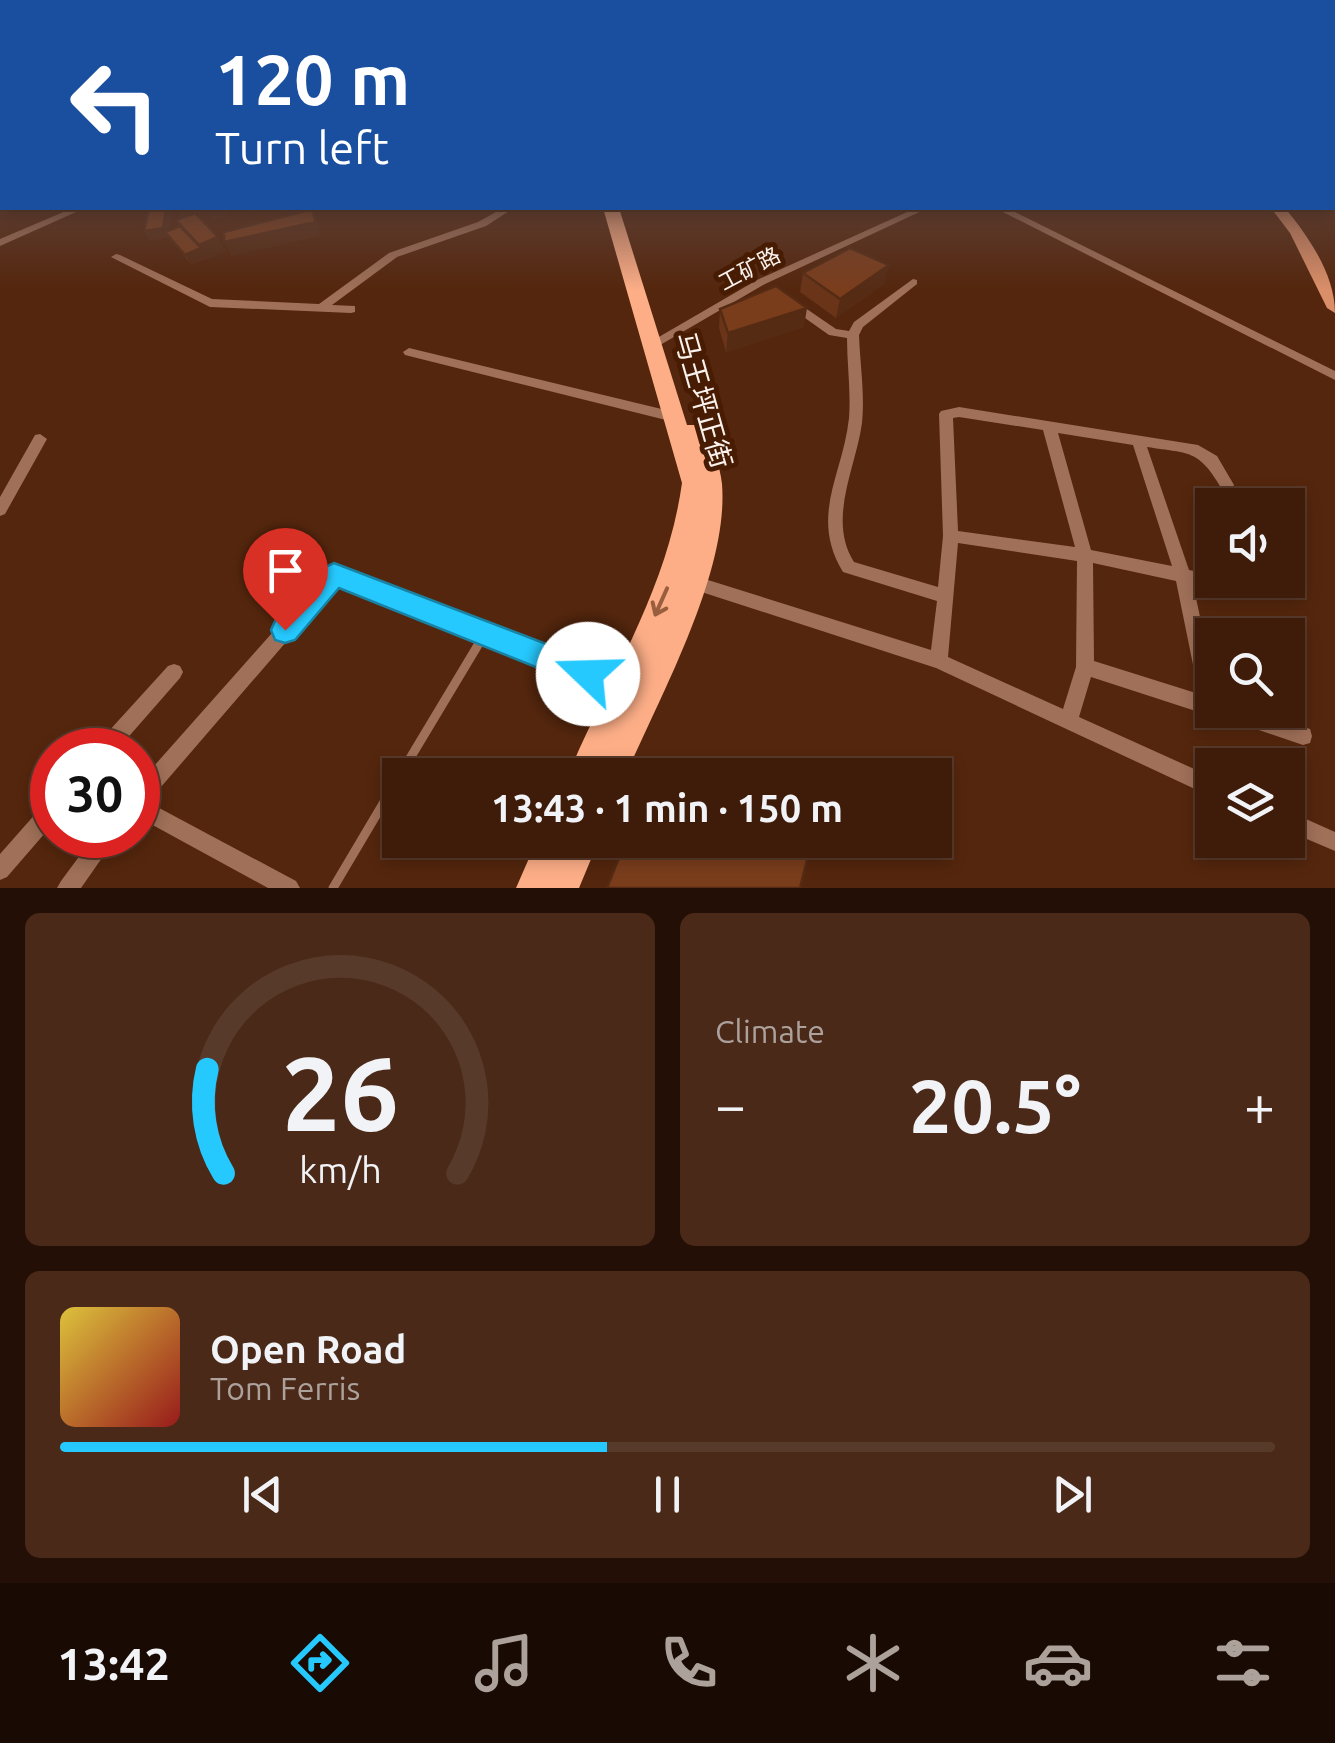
<!DOCTYPE html>
<meta charset="utf-8">
<style>
:root{--surface:#3f1c0a;--page:#4a2918;--text:#f1f3f6;--muted:#ada19c;--line:#583a2b;--accent:#26c9fe}
body{margin:0;font-family:Ubuntu,"Noto Sans SC",sans-serif;background:var(--page);color:var(--text);height:100vh;display:flex;flex-direction:column;font-size:38px;white-space:nowrap}
*{box-sizing:border-box;margin:0}
p{font-size:32px;color:var(--muted)}
.icon{flex:none;width:55px;height:55px;fill:none;stroke:currentColor;stroke-width:2;stroke-linecap:round;stroke-linejoin:round}
.map{position:relative;height:888px;overflow:hidden}
.sheet{display:flex;flex-direction:column;gap:25px;padding:25px;background:#230f06;flex:1}
.sheet>*{flex:none}
.top-card{position:absolute;left:0px;top:0px;width:1335px;height:210px;box-shadow:0 5px 15px #0003,0 0 0 2px var(--line);background:#1a4fa0;color:#fff;overflow:hidden}
.controls{position:absolute;left:1195px;top:488px;display:grid;gap:20px}
.controls a{display:grid;place-items:center;width:110px;height:110px;border-radius:0px;background:var(--surface);box-shadow:0 5px 15px #0003,0 0 0 2px var(--line);font-size:50px}
.speed{position:absolute;left:30px;top:728px;display:flex;gap:20px;font-size:50px;font-weight:700;text-align:center}
.speed>*{display:grid;place-content:center;width:130px;height:130px;border-radius:50%;background:var(--surface);box-shadow:0 5px 15px #0003,0 0 0 2px var(--line);line-height:1}
.speed .limit{border:15px solid #d22;background:#fff;color:#111}
.pin{position:absolute;display:grid;place-items:center;width:85px;height:85px;color:#fff;margin:-102px -42px;border-radius:50% 50% 50% 0;rotate:-45deg;box-shadow:0 0 10px #0007}
.pin .icon{rotate:45deg}
.me{position:absolute;width:110px;margin:-55px;rotate:291deg;stroke-linejoin:round;filter:drop-shadow(0 0 8px #0008)}
.turn{display:flex;align-items:center;gap:35px;height:210px;padding:0 50px;font-size:45px}
.turn .icon{width:130px;height:130px;stroke-width:2.5}
.turn b{display:block;font-size:70px;line-height:85px}
.big{font-size:75px;font-weight:700;line-height:1.1}
.sheet .widget{flex:1;display:flex;flex-direction:column;justify-content:center;gap:15px;min-width:0;padding:0 35px;border-radius:15px;background:var(--page)}
.sheet .dial{align-items:center;gap:0}
.dial svg{height:260px;overflow:visible;fill:none;stroke:var(--line);stroke-width:7;stroke-linecap:round;text-anchor:middle}
.dial text{fill:var(--text);stroke:none}
.song{display:flex;align-items:center;gap:30px}
.cover{width:120px;height:120px;border-radius:15px;background:linear-gradient(135deg,hsl(50 70% 55%),hsl(0 70% 35%))}
.played{height:10px;border-radius:5px;background:linear-gradient(90deg,var(--accent) 45%,var(--line) 45%)}
.keys{display:flex;justify-content:space-around;direction:ltr}
.heat{display:flex;justify-content:space-between;align-items:center;font-size:55px;direction:ltr}
.sheet .tiles{flex:1;display:grid;gap:25px;grid-template-columns:1fr 1fr}
.widget:last-child{grid-column:span 2}
.trip{position:absolute;left:382px;top:758px;width:570px;height:100px;border-radius:0px;background:var(--surface);box-shadow:0 5px 15px #0003,0 0 0 2px var(--line);font-weight:700;line-height:100px;text-align:center}
.tabs{display:flex;height:160px;justify-content:space-around;align-items:center;background:#190b04;color:var(--muted)}
.tabs .icon{width:70px;height:70px}
.tabs .current{color:var(--accent)}
.tabs b{font-size:45px;color:var(--text)}
.map>svg:first-child{display:block}
.lines{fill:none;stroke-linecap:round;stroke-linejoin:round}
.service{stroke:#a07058;stroke-width:9}
.minor{fill:#a07058;fill-rule:evenodd}
.secondary{fill:#db8f69;fill-rule:evenodd}
.primary{fill:#fdae87;fill-rule:evenodd}
.wall{fill:#693418}
.shaded-wall{fill:#552b14}
.building{fill:#7a3d1c;stroke:#552b14;stroke-width:2.5}
.oneway{stroke:#995e3e}
.route{fill:#26c9fe;stroke:#1983a5;stroke-width:2.5}
.labels{text-anchor:middle;dominant-baseline:central;stroke-width:10;stroke-linejoin:round;paint-order:stroke}
.far-street-label{font-size:22px;fill:#f9f2ee;stroke:#481c02}
.street-label{font-size:28px;fill:#f9f2ee;stroke:#481c02}
</style>
<div class="map">
<svg width="1335" height="888" viewBox="0 0 1335 888">
<rect width="100%" height="100%" fill="#54260d"/>
<g class="lines">
<path class="service" d="M400,775L484,635
M333,888L400,775"/>
<path class="minor" d="M73,208H85L0,246V239Z
M503,208H514L486,226L397,257L332,305L355,306V312L351,313L210,307L111,257L116,254L120,255L212,299L319,304L389,253L478,222Z
M916,208H928L765,284L655,348H647L645,345L757,280Z
M995,208H1007L1335,371V380Z
M913,279L917,280V284L863,327L859,335C860,364 865,394 862,423C856,468 827,519 854,562L938,587L943,536L939,414L941,411L959,407L1198,445L1217,456L1234,485L1232,489H1222C1198,449 1191,454 1147,447L1189,570L1212,575V580C1229,580 1243,580 1259,585L1261,590L1259,595L1253,597L1193,584L1212,673V710H1250L1303,727L1310,729L1312,736L1310,743L1303,745L1215,715L1211,716L1091,677L1079,717L1212,777V797L936,668L686,587L684,582L686,577L692,575L931,650L937,601L843,572C809,516 843,475 849,418C851,391 847,365 847,338L829,335L788,306L794,302L798,303L836,329L849,331L854,322ZM959,417L1043,430L1075,547L958,531L953,418ZM1058,433L1133,445L1172,566L1091,550ZM958,543L1077,561L1076,667L1063,709L948,657ZM1093,563L1176,581L1199,694L1094,661Z
M409,348L674,412L681,417L674,422L405,355L403,352Z
M40,434L47,439L5,514L0,516V497L35,435Z
M334,568L623,679L629,682L632,688L629,694L623,697L337,583L148,802L296,881L300,888H268L138,817V784L328,570Z
M174,664L180,666L183,672L180,678L117,750H96L98,743L168,666Z
M52,800V825L7,877L0,880V854L45,803Z
M1288,811L1335,832V851L1288,831Z
M95,835H118L81,888H57L61,881Z"/>
<path class="secondary" d="M0,167H2V172H0Z
M1271,208H1285C1309,237 1335,275 1335,313L1327,308L1290,233Z"/>
<path class="primary" d="M603,208H619L687,425H702C711,442 720,464 722,484C729,572 661,694 626,775H568C609,677 667,591 682,483Z
M537,840H599L579,888H516Z"/>
</g>
<path class="wall" d="M149,208H169L172,212L169,230L180,226L176,220L182,217L180,212L201,219L226,251L191,264L168,237L150,241L144,231Z
M803,273L884,284L836,318L800,292Z
M720,309L804,327L726,352L719,328Z"/>
<path class="shaded-wall" d="M166,208H169L172,212L168,237L165,232L168,237L150,241L144,231Z
M196,208H202L201,219L185,222L180,212Z
M222,208H229L227,218L211,220L206,211Z
M243,208H265L264,210L246,212Z
M313,209L321,236L232,256L224,242Z
M218,237L226,251L207,259L199,245Z
M201,248L206,258L191,264L185,255Z
M889,265L884,284L836,318L840,299Z
M807,308L804,327L726,352L728,333Z"/>
<path class="building" d="M149,208H166L163,228L144,231Z
M180,208H196V210L180,212Z
M313,209L315,222L224,242V232Z
M195,213L218,237L199,245L176,220Z
M180,226L201,248L185,255L165,232Z
M850,248L889,265L840,299L803,273Z
M776,286L807,308L728,333L720,309Z
M657,762L688,775H652Z
M626,840H812L800,888H607Z"/>
<defs><path id="oneway-shaft" d="M-6 0H5M1.5-3L5.5 0L1.5 3" fill="none" stroke-width="1.6" stroke-linecap="round" stroke-linejoin="round" transform="scale(2.5)"/></defs>
<use class="oneway" href="#oneway-shaft" transform="translate(661 602) rotate(114)"/>
<linearGradient id="sky" x2="0" y2="1"><stop stop-color="#2e1507"/><stop offset="0.57" stop-color="#614740"/><stop offset="1" stop-color="#614740" stop-opacity="0"/></linearGradient>
<rect width="1335" height="291" fill="url(#sky)"/>
<path class="route" d="M334,563L599,664L603,674L599,684L588,688L339,588L295,640L285,643L275,640L271,630L275,621L325,567Z"/>
<g class="labels">
<g class="far-street-label">
<text transform="translate(749 268) rotate(-28)">工矿路</text>
</g>
<g class="street-label">
<text transform="translate(704 400) rotate(74)">马王坪正街</text>
</g>
</g>
</svg>
<div class="controls">
<a><svg class="icon" aria-label="sound" viewBox="0 0 24 24"><path d="M4 9h4l5-4v14l-5-4H4zM17 9q2 3 0 6"/></svg></a>
<a><svg class="icon" aria-label="search" viewBox="0 0 24 24"><circle cx="10" cy="10" r="6"/><path d="M15 15l6 6"/></svg></a>
<a><svg class="icon" aria-label="layers" viewBox="0 0 24 24"><path d="M12 4l9 5-9 5-9-5zM3 14l9 5 9-5"/></svg></a>
</div>
<div class="speed"><div class="limit">30</div></div>
<div class="pin" style="left:285px;top:630px;background:#d93025"><svg class="icon" aria-label="arrive" viewBox="0 0 24 24"><path d="M6 21V4h12l-3 4 3 4H6"/></svg></div>
<svg class="me" style="left:588px;top:674px" viewBox="-20 -20 40 40"><circle r="19" fill="#fff"/><path d="M0-13L10 11 0 6-10 11z" fill="#26c9fe"/></svg>
<div class="trip">13:43 · 1 min · 150 m</div>
<div class="top-card">
<div class="turn"><svg class="icon" aria-label="left" viewBox="0 0 24 24"><path d="M17 20v-9H6M10 6l-5 5 5 5"/></svg><div><b>120 m</b>Turn left</div></div>
</div>
</div>
<section class="sheet">
<div class="tiles">
<div class="widget dial"><svg viewBox="0 0 100 80">
<path d="M14 69A42 42 0 1 1 86 69"/>
<path d="M14 69A42 42 0 0 1 9 37" stroke="#26c9fe"/>
<text x="50" y="56" font-size="32" font-weight="700">26</text>
<text x="50" y="72" font-size="11">km/h</text>
</svg></div>
<div class="widget"><p>Climate</p>
<div class="heat"><a>−</a><b class="big">20.5°</b><a>+</a></div>
</div>
<div class="widget">
<div class="song"><i class="cover"></i><div><b>Open Road</b><p>Tom Ferris</p></div></div>
<div class="played"></div>
<div class="keys"><svg class="icon" aria-label="previous" viewBox="0 0 24 24"><path d="M18 5L8 12l10 7zM5 5v14"/></svg><svg class="icon" aria-label="pause" viewBox="0 0 24 24"><path d="M8 5v14M16 5v14"/></svg><svg class="icon" aria-label="next" viewBox="0 0 24 24"><path d="M6 5l10 7-10 7zM19 5v14"/></svg></div>
</div>
</div>
</section>
<nav class="tabs">
<b>13:42</b>
<svg class="icon current" aria-label="directions" viewBox="0 0 24 24"><path d="M12 3l9 9-9 9-9-9zM9 14v-3h6M13 9l2 2-2 2"/></svg>
<svg class="icon" aria-label="music" viewBox="0 0 24 24"><path d="M9 18V5l10-2v13"/><circle cx="6" cy="18" r="3"/><circle cx="16" cy="16" r="3"/></svg>
<svg class="icon" aria-label="phone" viewBox="0 0 24 24"><path d="M5 4h4l2 5-3 2q2 4 5 5l2-3 5 2v4C11 20 4 13 5 4z"/></svg>
<svg class="icon" aria-label="climate" viewBox="0 0 24 24"><path d="M12 3v18M4 7l16 10M4 17L20 7"/></svg>
<svg class="icon" aria-label="car" viewBox="0 0 24 24"><path d="M5 17H2v-5l4-1 3-4h7l3 4 3 1v5h-3M9 17h6M6 11h13"/><circle cx="7" cy="17" r="2"/><circle cx="17" cy="17" r="2"/></svg>
<svg class="icon" aria-label="filters" viewBox="0 0 24 24"><path d="M4 7h16M4 17h16"/><circle cx="9" cy="7" r="2"/><circle cx="15" cy="17" r="2"/></svg>
</nav>
